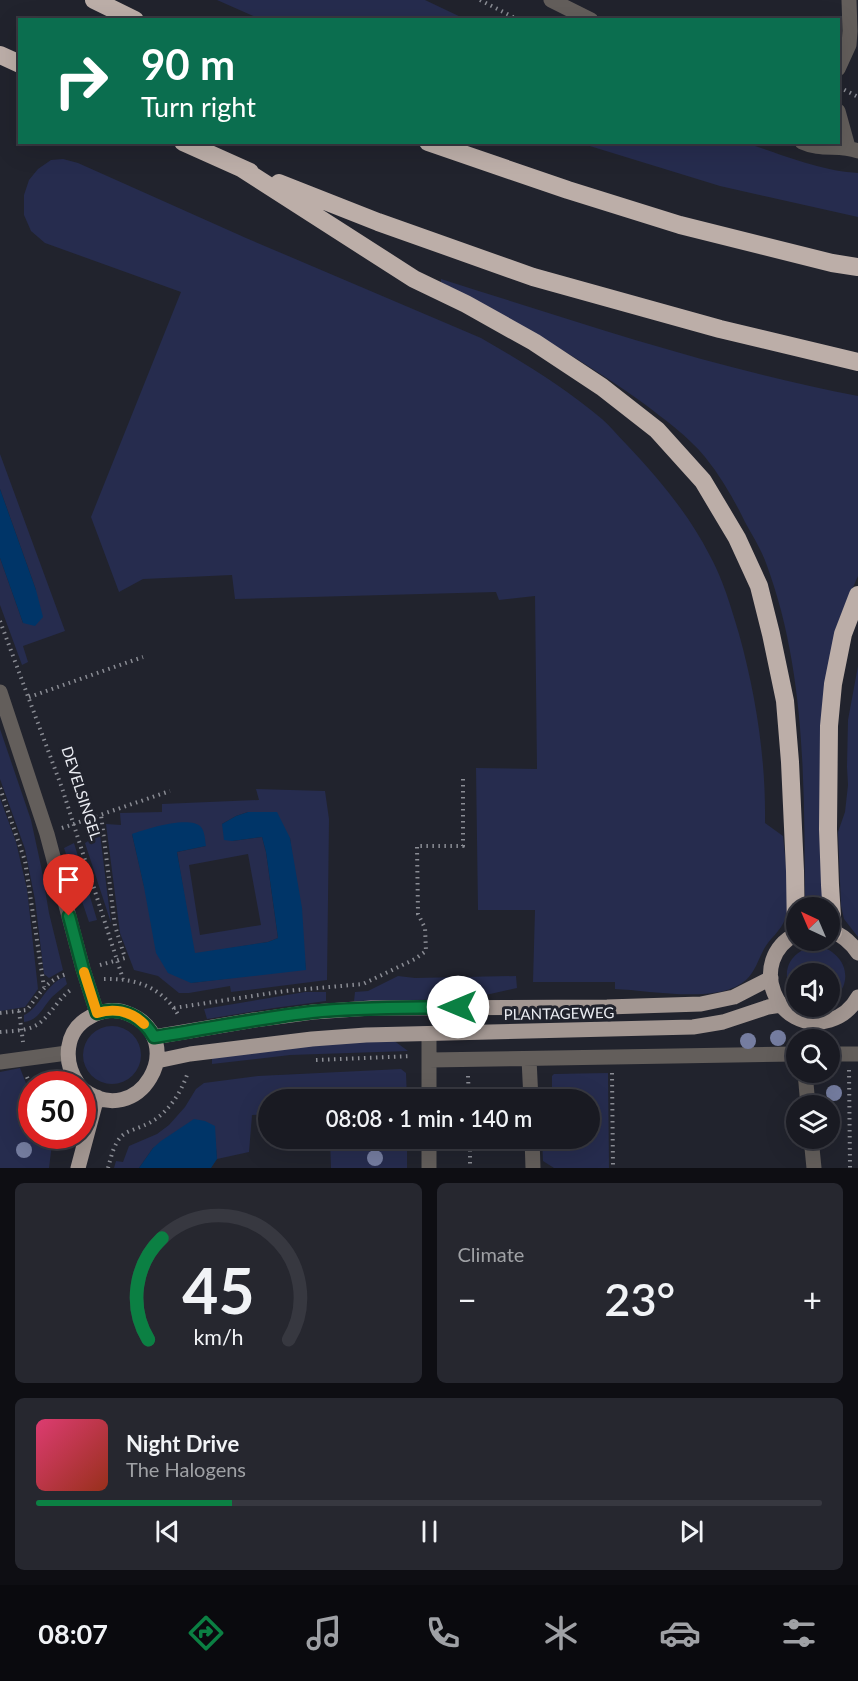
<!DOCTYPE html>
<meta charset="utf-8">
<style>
:root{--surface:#191a22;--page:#26272f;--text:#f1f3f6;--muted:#9fa1a5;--line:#373840;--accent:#0b8043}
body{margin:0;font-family:Lato,sans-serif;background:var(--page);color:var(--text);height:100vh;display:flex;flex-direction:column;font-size:22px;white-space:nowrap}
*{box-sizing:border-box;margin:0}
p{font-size:20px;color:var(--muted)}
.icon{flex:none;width:33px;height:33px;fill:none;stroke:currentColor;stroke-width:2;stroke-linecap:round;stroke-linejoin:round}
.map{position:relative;height:1168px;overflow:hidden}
.details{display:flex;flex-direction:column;gap:15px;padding:15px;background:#0e0e13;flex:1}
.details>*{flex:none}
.banner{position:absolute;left:18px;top:18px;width:822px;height:126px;border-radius:0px;box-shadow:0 6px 24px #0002,0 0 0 2px var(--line);background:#0b6e4f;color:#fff;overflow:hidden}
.needle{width:39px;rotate:316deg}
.tools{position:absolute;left:786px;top:897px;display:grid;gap:12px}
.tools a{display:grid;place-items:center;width:54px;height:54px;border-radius:50%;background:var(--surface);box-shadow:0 6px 24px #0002,0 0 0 2px var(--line);font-size:30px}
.speed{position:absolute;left:18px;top:1071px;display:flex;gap:12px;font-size:30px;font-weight:700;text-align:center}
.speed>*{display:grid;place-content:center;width:78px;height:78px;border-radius:50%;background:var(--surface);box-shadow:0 6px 24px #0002,0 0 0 2px var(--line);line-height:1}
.speed .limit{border:9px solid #d22;background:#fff;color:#111}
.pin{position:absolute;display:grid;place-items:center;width:51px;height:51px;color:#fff;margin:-62px -26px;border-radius:50% 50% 50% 0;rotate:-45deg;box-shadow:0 0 6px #0007}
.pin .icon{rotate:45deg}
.me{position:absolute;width:66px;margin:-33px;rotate:270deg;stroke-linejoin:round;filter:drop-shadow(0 0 4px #0008)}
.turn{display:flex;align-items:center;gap:21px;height:126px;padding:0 24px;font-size:27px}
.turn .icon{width:78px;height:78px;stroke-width:2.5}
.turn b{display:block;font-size:42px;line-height:51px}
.big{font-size:45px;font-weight:600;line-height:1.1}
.details .widget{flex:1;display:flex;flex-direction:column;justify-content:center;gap:9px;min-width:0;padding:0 21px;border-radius:9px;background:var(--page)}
.details .dial{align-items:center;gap:0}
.dial svg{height:156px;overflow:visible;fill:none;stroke:var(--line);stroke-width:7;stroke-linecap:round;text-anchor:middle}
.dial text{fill:var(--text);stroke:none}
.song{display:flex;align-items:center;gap:18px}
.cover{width:72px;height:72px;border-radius:9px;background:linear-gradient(135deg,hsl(340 70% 55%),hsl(10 70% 35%))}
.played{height:6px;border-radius:3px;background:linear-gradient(90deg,var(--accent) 25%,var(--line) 25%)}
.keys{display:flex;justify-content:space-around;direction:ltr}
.heat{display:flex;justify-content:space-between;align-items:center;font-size:33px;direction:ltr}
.details .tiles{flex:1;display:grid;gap:15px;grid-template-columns:1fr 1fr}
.widget:last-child{grid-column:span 2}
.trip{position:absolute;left:258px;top:1089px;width:342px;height:60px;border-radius:30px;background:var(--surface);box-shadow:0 6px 24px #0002,0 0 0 2px var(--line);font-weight:600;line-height:60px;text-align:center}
.menu{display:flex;height:96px;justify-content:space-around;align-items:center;background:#0a0a0e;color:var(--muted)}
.menu .icon{width:42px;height:42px}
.menu .current{color:var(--accent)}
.menu b{font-size:27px;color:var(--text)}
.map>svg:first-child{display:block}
.green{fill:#262c4e;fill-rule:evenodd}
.water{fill:#003568}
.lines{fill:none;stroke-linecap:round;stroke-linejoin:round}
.path{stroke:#8a8c94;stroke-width:4;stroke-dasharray:1.5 4.5;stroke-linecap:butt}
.minor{stroke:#635e5b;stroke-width:15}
.major{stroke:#a39792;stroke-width:15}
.highway{stroke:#bcaea8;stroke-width:18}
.tree{fill:#757da0}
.route-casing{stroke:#07532c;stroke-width:15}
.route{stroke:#0b8043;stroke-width:10}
.slow{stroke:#f59e0b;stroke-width:10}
.labels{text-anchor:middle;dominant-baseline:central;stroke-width:6;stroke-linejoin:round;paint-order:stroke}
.street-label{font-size:15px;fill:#ebedf3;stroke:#21232d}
</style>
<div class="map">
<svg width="858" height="1168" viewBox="0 0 858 1168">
<rect width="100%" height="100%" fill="#21232d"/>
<path class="green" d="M217,0H425L465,19H260Z
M580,143H747C778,154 825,172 858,173V217L720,186Z
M63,159L78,163L246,238L481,338C523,362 565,388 602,419C611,427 619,437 627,445C658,478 688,513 709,554C723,579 731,607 739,634C756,695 766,760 765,823L783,836C785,855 791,902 785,919C781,931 770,938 764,949C758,960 755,972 746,980C718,1005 649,990 615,989V982H533L535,910H478L476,768L537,769L535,596L499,600L496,592L235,599L232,575L143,579L119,592L91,517L181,292L45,243L31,231L24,215V195L29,180L38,169L51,160Z
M441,279C578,322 716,369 858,396V576L840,617L823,907H805C804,792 807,673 766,563C761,549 752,535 745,522C734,499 721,477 705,457C689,437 664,419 643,403C580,357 510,320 441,282Z
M0,454L65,631L23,646L28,662L22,665L0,605V558L23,623L36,590L0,489Z
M858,666V937L844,919L841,906L838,832L845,812L848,785L847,767L848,720Z
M0,729L31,820L41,866L49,913L63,970L49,978L44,974L35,900L25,849L0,779Z
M256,789L325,791L329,819L327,980L231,992L230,986L189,993H179L158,976L134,970L120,933L106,824L121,825L120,813L162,812V804L259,800ZM248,812L290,838L306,969L191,983L144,886L132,834L206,846L177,852L194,954L268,942L278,938L266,852L262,837L232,841L222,824L236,816ZM248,854L261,925L200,935L189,865Z
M0,798L16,842L27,889L38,989L25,1007L0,1011Z
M100,834L111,923L85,843Z
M74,843L97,920L89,922L64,848Z
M819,946C848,954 855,985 830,1002V974H796V998C777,975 789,948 819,946Z
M398,976L415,978L516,976L517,988L468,999L354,1001L355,992L368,991Z
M65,977L67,984C62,988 57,993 52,997C43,1007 38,1021 24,1022V1015C39,1009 46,983 65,977Z
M305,992H326V1001L274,1008L207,1019L204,1009Z
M83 1055a29 29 0 1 1 58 0a29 29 0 1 1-58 0Z
M393,1040L408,1051L290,1055L212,1064V1057L290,1046Z
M20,1068L31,1096L32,1136H53L49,1168H0V1072Z
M401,1069L406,1073L407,1099L268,1100V1114L252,1115L249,1152L217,1159L214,1126L153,1148L139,1168H114L116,1161L123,1162L129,1146L157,1134L169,1125L185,1107L196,1089L204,1083L258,1076Z
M608,1073L609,1168H554L543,1161L542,1139L590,1138V1100L541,1099L540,1097H548L549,1094L552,1093V1076L554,1074Z
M330,1139H407V1168H331Z"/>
<path class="water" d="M0,489L36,590L43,617L35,626L23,623L0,558Z
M248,812H277L290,838L302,908L306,970L191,983L168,973L156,953L144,887L132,834C146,829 190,815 201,827C205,832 205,840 206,846L177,852L195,953L268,942L278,938L266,852L262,837L232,841L224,840L222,824L236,816Z
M194,1119L205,1121L215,1126L217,1159L211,1168H139L153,1148L161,1141Z"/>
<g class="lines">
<path class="path" d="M480,0L519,20
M839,87L858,97
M0,621L62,788L123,979
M29,697L143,657
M0,788L25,861L44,987
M62,828L170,791
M100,965L125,958L115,926L101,815
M104,979C136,978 162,987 179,1016
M174,1008L285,991L363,984L415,959L426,951L425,928L418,914L417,846H463V777
M19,1011L23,1042
M0,1013L27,1010C39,994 48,979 67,974
M0,1032C13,1031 32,1031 42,1021C53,1011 59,998 72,989
M316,1060L411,1056
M849,1070L850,1168
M612,1073L613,1168
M468,1076L469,1100
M27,1077L32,1088
M470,1138V1168
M108,1168C111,1158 113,1146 120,1138C125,1131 137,1129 145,1125C166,1116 181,1094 188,1072"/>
<path class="minor" d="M551,0L591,20
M838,69L849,45L850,31L849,0
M838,111L848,147
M802,142C821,151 839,144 858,151
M0,692L47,834L83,969L97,1013
M429,1034V1100
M830,1054H858
M529,1059L531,1100
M429,1060L796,1054
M0,1062L67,1053
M805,1072L808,1106
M532,1138L533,1168
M811,1138L814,1168
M429,1168V1138"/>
<path class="major" d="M830,930C842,935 851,942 858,953
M796,934C746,960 776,1036 830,1020C843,1016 852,1008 858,997
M154,1037L254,1020L313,1012L371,1008L607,1007L701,1004L734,997L771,978
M157,1061L190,1054L312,1039L366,1035L693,1027L723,1022L768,1007L781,1005
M78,1084C63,1062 64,1031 90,1017C101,1010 117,1008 129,1014C191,1040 139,1133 82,1089
M78,1168L97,1097"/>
<path class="highway" d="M94,0L135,20
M0,55L20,64
M183,142L250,172
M428,142L568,190L680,225L832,263L858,267
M241,168L414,279L466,304L534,342L602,387L657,430L703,481L737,538L759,586L771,634L785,701L790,762L795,871L796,934
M279,183L378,222L533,277L720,329L858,362
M833,932L830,885L828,829L829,726L833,684L843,634L858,595"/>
</g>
<g class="tree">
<circle cx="778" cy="1038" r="8"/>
<circle cx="748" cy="1041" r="8"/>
<circle cx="834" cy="1093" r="8"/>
<circle cx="24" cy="1150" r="8"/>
<circle cx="375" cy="1158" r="8"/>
</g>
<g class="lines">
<g class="route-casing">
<path id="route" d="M69,916L83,969L97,1013C121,1006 142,1016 154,1037C206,1029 259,1018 312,1012C361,1007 409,1008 458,1007"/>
</g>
<use href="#route" class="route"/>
<path class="slow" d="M84,972L97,1013C114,1008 131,1011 144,1024"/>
</g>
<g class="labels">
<g class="street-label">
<text transform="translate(82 793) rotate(72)">DEVELSINGEL</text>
<text transform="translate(559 1013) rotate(-1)">PLANTAGEWEG</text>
</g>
</g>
</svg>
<div class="tools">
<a><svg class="needle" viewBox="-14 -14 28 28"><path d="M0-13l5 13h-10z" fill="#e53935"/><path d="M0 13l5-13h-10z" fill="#9fa1a5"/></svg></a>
<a><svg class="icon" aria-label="sound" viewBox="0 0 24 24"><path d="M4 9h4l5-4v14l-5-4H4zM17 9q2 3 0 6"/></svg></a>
<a><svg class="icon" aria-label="search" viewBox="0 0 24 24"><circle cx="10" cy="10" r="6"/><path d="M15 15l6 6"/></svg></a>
<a><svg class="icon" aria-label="layers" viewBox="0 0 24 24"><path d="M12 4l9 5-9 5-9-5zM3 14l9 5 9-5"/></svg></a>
</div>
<div class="speed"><div class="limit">50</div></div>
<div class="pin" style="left:69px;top:916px;background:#d93025"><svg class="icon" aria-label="arrive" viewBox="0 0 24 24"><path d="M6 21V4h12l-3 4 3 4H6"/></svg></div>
<svg class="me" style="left:458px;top:1007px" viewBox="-20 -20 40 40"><circle r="19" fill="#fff"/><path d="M0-13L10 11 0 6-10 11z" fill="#0b8043"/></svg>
<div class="trip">08:08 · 1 min · 140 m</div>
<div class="banner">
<div class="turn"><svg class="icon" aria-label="right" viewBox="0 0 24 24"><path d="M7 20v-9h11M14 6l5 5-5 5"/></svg><div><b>90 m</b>Turn right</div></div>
</div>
</div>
<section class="details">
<div class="tiles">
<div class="widget dial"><svg viewBox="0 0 100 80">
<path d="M14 69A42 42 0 1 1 86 69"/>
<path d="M14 69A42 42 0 0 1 21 17" stroke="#0b8043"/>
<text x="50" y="56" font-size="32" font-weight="700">45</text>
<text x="50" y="72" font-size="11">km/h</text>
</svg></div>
<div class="widget"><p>Climate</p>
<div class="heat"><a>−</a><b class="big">23°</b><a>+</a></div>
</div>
<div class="widget">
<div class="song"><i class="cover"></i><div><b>Night Drive</b><p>The Halogens</p></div></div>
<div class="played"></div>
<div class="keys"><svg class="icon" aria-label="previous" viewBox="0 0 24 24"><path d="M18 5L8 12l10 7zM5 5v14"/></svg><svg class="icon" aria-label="pause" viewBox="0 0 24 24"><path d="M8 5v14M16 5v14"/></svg><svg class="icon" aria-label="next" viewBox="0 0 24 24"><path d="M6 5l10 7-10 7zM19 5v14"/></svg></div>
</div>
</div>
</section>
<nav class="menu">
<b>08:07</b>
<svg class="icon current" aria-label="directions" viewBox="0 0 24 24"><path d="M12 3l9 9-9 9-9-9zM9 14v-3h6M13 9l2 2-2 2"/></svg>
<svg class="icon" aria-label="music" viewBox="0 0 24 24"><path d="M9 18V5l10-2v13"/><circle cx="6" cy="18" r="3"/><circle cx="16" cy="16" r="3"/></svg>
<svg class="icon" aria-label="phone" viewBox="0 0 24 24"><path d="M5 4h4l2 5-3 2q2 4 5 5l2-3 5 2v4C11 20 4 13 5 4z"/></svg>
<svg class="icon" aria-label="climate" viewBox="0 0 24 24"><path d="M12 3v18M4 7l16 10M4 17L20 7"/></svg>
<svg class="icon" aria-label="car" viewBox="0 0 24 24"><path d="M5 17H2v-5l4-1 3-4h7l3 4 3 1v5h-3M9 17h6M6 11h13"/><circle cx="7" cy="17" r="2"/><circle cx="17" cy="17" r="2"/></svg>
<svg class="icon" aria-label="filters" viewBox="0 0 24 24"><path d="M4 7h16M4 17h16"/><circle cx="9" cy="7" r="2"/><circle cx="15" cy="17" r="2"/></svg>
</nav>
